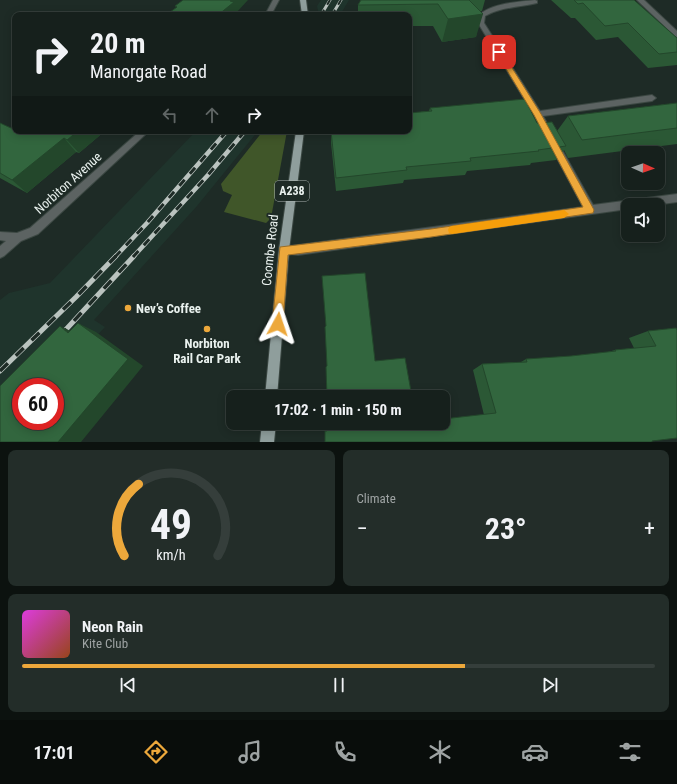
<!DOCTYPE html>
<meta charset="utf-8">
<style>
:root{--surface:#16201c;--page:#232d29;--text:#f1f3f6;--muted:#9ea3a3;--line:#353e3b;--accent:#eda83b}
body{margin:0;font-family:"Roboto Condensed",sans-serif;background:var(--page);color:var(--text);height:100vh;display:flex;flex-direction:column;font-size:15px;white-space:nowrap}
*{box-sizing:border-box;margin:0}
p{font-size:13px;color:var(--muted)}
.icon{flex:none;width:22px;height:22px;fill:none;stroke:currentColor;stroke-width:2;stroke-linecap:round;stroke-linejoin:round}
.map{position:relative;height:442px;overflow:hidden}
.sheet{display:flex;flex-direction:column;gap:8px;padding:8px;background:#0c120f;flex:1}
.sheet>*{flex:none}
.top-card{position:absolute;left:12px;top:12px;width:400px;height:122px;border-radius:8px;box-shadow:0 2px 10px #0003,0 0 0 1px var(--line);background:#16201c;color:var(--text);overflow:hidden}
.needle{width:26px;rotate:92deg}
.tools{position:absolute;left:621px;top:146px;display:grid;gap:8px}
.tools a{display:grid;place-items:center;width:44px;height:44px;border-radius:8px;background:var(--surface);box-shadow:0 2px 10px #0003,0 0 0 1px var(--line);font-size:20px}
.speed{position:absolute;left:12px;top:378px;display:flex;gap:8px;font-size:20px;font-weight:700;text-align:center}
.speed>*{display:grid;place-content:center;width:52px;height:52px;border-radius:50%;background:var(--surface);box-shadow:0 2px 10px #0003,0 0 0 1px var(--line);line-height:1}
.speed .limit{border:6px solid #d22;background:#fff;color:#111}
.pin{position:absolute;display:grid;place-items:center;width:34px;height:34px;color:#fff;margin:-17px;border-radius:8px;box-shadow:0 2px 6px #0006}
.me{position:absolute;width:44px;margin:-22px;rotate:5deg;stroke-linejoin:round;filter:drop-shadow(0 0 3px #0008)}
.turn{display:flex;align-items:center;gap:14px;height:84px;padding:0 12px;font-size:18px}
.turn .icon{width:52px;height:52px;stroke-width:2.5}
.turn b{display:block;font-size:28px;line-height:34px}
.lanes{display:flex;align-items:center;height:38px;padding:0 12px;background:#0003;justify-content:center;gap:20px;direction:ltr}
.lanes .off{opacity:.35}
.big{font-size:30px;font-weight:700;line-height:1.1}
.sheet .widget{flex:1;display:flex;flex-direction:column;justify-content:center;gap:6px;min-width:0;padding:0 14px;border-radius:8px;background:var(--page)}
.sheet .dial{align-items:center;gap:0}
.dial svg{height:104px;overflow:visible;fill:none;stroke:var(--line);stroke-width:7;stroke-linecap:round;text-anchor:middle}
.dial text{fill:var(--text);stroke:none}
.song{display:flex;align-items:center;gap:12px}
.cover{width:48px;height:48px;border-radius:6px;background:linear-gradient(135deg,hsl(300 70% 55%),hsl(20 70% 35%))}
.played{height:4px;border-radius:2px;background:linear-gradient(90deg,var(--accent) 70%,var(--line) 70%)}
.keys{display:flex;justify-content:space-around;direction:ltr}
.heat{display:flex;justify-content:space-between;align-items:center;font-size:22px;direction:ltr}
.sheet .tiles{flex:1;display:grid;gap:8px;grid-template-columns:1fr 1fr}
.widget:last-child{grid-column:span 2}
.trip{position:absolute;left:226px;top:390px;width:224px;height:40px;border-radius:8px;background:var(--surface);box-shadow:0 2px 10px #0003,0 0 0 1px var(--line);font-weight:700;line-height:40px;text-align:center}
.menu{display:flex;height:64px;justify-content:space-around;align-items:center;background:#090d0b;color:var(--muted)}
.menu .icon{width:28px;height:28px}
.menu .active{color:var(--accent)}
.menu b{font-size:18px;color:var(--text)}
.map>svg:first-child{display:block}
.built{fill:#1f342c}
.green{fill:#405629}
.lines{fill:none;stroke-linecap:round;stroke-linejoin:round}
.minor-casing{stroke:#3b4742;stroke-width:2}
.major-casing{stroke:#3b4742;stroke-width:2}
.minor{fill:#5c6362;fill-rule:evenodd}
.major{fill:#8f9e9c;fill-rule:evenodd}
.rail-far2-casing{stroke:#bac3bf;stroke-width:3}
.rail-far1-casing{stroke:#bac3bf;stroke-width:4.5}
.rail-casing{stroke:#bac3bf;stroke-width:5}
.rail-far2{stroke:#1e2b26;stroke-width:2;stroke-dasharray:6;stroke-linecap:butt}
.rail-far1{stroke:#1e2b26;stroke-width:3;stroke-dasharray:8;stroke-linecap:butt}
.rail{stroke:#1e2b26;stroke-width:3.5;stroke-dasharray:11;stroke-linecap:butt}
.wall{fill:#2b5835}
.shaded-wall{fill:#23472b}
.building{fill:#32663e;stroke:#23472b;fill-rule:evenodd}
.route{fill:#eda83b;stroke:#9a6d26}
.slow{fill:#f59e0b}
.poi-dot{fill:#eda83b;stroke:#1e2b26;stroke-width:1.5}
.labels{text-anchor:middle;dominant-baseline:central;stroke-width:4;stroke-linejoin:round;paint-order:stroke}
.shield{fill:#1e2b26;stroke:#adb6b3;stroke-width:1}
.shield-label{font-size:12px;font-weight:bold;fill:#eaf2ef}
.street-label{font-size:13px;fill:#eaf2ef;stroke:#1e2b26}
.poi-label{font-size:13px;font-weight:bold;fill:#eaf2ef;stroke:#1e2b26;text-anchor:start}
</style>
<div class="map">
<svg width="677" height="442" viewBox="0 0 677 442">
<rect width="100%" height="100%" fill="#1e2b26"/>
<path class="built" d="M321,0H349L340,15H319L317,6Z
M196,131H258L197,206L94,320L105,327L49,387H21L0,435V300L9,293L50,283Z"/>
<path class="green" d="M263,131H287L271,218L266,223L224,212L232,195L223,191L221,184Z"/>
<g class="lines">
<g class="minor-casing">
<path id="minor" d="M273,0H279L271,15H265Z
M535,0L537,1V3C520,7 501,7 485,16L484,23L540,111L652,95L656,98L652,101L543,116L593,205L677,194V202L655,205H628V209L298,255L280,253L279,250L280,247L298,245L583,207L534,115L478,23L479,15C492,3 518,2 535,0Z
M637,0H644L677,31V37L675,36Z
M140,131H149L38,234L21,241L4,256L0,258V246L6,241L0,240V232L17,233L30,228Z"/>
</g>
<g class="major-casing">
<path id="major" d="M300,0H306L308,15H302Z
M296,131H304L289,250L277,397H265L279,250Z
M262,423H276L274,442H260Z"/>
</g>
<use href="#minor" class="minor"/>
<use href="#major" class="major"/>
<g class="rail-far2-casing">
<path id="rail-far2" d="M321,15L330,0
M332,15L341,0"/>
</g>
<g class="rail-far1-casing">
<path id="rail-far1" d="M115,257L147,223L227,131
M133,257L208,175L245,131"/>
</g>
<g class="rail-casing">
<path id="rail" d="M59,337L134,256
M0,371L76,297L116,256"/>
</g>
<use href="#rail-far2" class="rail-far2"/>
<use href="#rail-far1" class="rail-far1"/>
<use href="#rail" class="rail"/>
</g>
<path class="wall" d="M361,0H485L482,11H480L476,37L442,42L433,26H409V15H358V5Z
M551,0H634L677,38V65L648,68L618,37L596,40L575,18H571Z
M677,103V144L568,158L564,150L556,160L531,163L530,165L467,171L465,175L404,180L403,183L336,191L331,143V131H409V113L429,111L430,108L537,123L557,131L568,116Z
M0,123L11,128L105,131L79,153L76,152L27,193L0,178Z
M676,328L677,438L443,423L484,415L473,370L482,364L521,362L526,359L571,356L608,352L615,350L634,348L629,338L648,331Z"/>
<path class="shaded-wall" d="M231,0H248L236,13V15H218Z
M483,14L476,37L442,42L448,19Z
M78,131H105L79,153L67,140Z
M64,138L76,152L27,193L12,180Z
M78,323L96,332L143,366L81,442H58Z
M60,326L79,335L68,333Z"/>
<path class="building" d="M183,0H231L230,1L234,2L218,15H166L177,7L175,6Z
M361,0H469L483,14L448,19L438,4L358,5Z
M574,0H634L677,38V52L659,54L628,23L605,26L583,3L578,4Z
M525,99L537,123L552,122L566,146L538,150L539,151L470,158L471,161L406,167L407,170L336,178L331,131H409V125H410L409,121V113L432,111L430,108Z
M677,103V128L582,140L568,116Z
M0,123L11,128L15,125V131H78L67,140L64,138L12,180L0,173Z
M365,273L375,361L405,358L412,397H327L326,367L327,366L325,327L326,326L322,276Z
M78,323L128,359L58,442H0V386L60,326L68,333ZM21,387H55V421H21Z
M676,328L677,330V438L652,441V442H325V431H327V423H443V419L496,413L482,364L527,362L526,359L571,356L616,351L615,350L656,346L648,331Z"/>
<path class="route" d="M499,50L502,52L541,114L593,208L594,210L593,213L431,237L288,255L283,324L281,327L278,329L274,327L272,324L280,247L431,229L583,207L534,115L496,52Z"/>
<path class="slow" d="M564,210L569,214L564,218L452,234L449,233L448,230L449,227L452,226Z"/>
<g class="poi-dot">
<circle cx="128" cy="308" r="4"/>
<circle cx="207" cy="329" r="4"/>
</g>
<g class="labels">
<rect class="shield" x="275" y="181" width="34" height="20" rx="3"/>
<g class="shield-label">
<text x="292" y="191">A238</text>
</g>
<g class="street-label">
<text transform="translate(68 183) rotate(-42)">Norbiton Avenue</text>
<text transform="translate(270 250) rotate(-84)">Coombe Road</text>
</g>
<g class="poi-label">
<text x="136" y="308">Nev’s Coffee</text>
<text x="207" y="343" text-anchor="middle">Norbiton<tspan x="207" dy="15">Rail Car Park</tspan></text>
</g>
</g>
</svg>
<div class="tools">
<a><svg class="needle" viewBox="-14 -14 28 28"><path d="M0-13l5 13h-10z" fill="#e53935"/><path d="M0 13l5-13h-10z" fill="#9ea3a3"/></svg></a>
<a><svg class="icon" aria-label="sound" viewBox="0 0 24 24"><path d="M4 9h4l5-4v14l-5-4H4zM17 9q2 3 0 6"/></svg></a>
</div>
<div class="speed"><div class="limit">60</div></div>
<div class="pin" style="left:499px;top:52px;background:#d93025"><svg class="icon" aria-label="arrive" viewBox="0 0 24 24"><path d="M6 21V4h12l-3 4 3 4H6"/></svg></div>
<svg class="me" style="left:278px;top:324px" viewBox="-20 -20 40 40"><path d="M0-17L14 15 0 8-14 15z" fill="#eda83b" stroke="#fff" stroke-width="4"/></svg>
<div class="trip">17:02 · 1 min · 150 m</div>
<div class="top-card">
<div class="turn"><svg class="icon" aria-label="right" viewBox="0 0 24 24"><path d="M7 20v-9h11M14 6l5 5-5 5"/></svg><div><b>20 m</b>Manorgate Road</div></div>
<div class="lanes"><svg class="icon off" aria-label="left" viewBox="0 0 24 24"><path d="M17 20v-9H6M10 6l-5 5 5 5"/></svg><svg class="icon off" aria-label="ahead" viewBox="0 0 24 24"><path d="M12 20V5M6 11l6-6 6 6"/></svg><svg class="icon" aria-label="right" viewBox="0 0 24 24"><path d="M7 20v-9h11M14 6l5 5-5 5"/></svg></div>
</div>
</div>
<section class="sheet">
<div class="tiles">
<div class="widget dial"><svg viewBox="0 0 100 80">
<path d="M14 69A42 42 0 1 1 86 69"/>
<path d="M14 69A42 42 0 0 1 25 14" stroke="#eda83b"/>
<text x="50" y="56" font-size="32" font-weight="700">49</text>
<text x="50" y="72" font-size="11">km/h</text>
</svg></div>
<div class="widget"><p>Climate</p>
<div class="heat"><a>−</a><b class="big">23°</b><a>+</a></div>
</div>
<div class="widget">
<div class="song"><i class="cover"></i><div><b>Neon Rain</b><p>Kite Club</p></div></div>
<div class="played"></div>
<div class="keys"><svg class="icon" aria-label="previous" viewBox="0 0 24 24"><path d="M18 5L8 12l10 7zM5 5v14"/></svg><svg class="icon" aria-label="pause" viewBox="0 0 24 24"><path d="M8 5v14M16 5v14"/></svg><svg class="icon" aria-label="next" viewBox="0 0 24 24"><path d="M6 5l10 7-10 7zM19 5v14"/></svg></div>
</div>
</div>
</section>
<nav class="menu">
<b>17:01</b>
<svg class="icon active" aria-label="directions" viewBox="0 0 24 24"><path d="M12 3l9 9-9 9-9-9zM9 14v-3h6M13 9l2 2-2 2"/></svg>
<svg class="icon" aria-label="music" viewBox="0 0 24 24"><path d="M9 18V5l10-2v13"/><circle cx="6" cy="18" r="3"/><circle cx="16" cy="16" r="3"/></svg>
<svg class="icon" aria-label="phone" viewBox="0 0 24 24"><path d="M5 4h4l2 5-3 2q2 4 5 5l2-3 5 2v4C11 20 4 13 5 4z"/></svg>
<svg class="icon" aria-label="climate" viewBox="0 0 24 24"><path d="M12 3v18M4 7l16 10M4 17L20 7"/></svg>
<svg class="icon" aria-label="car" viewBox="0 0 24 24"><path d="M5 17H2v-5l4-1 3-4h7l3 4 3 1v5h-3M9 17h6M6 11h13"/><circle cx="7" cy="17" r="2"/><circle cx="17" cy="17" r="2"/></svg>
<svg class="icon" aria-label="filters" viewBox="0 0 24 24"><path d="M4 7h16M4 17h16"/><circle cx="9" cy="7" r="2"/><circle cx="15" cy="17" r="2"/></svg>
</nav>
